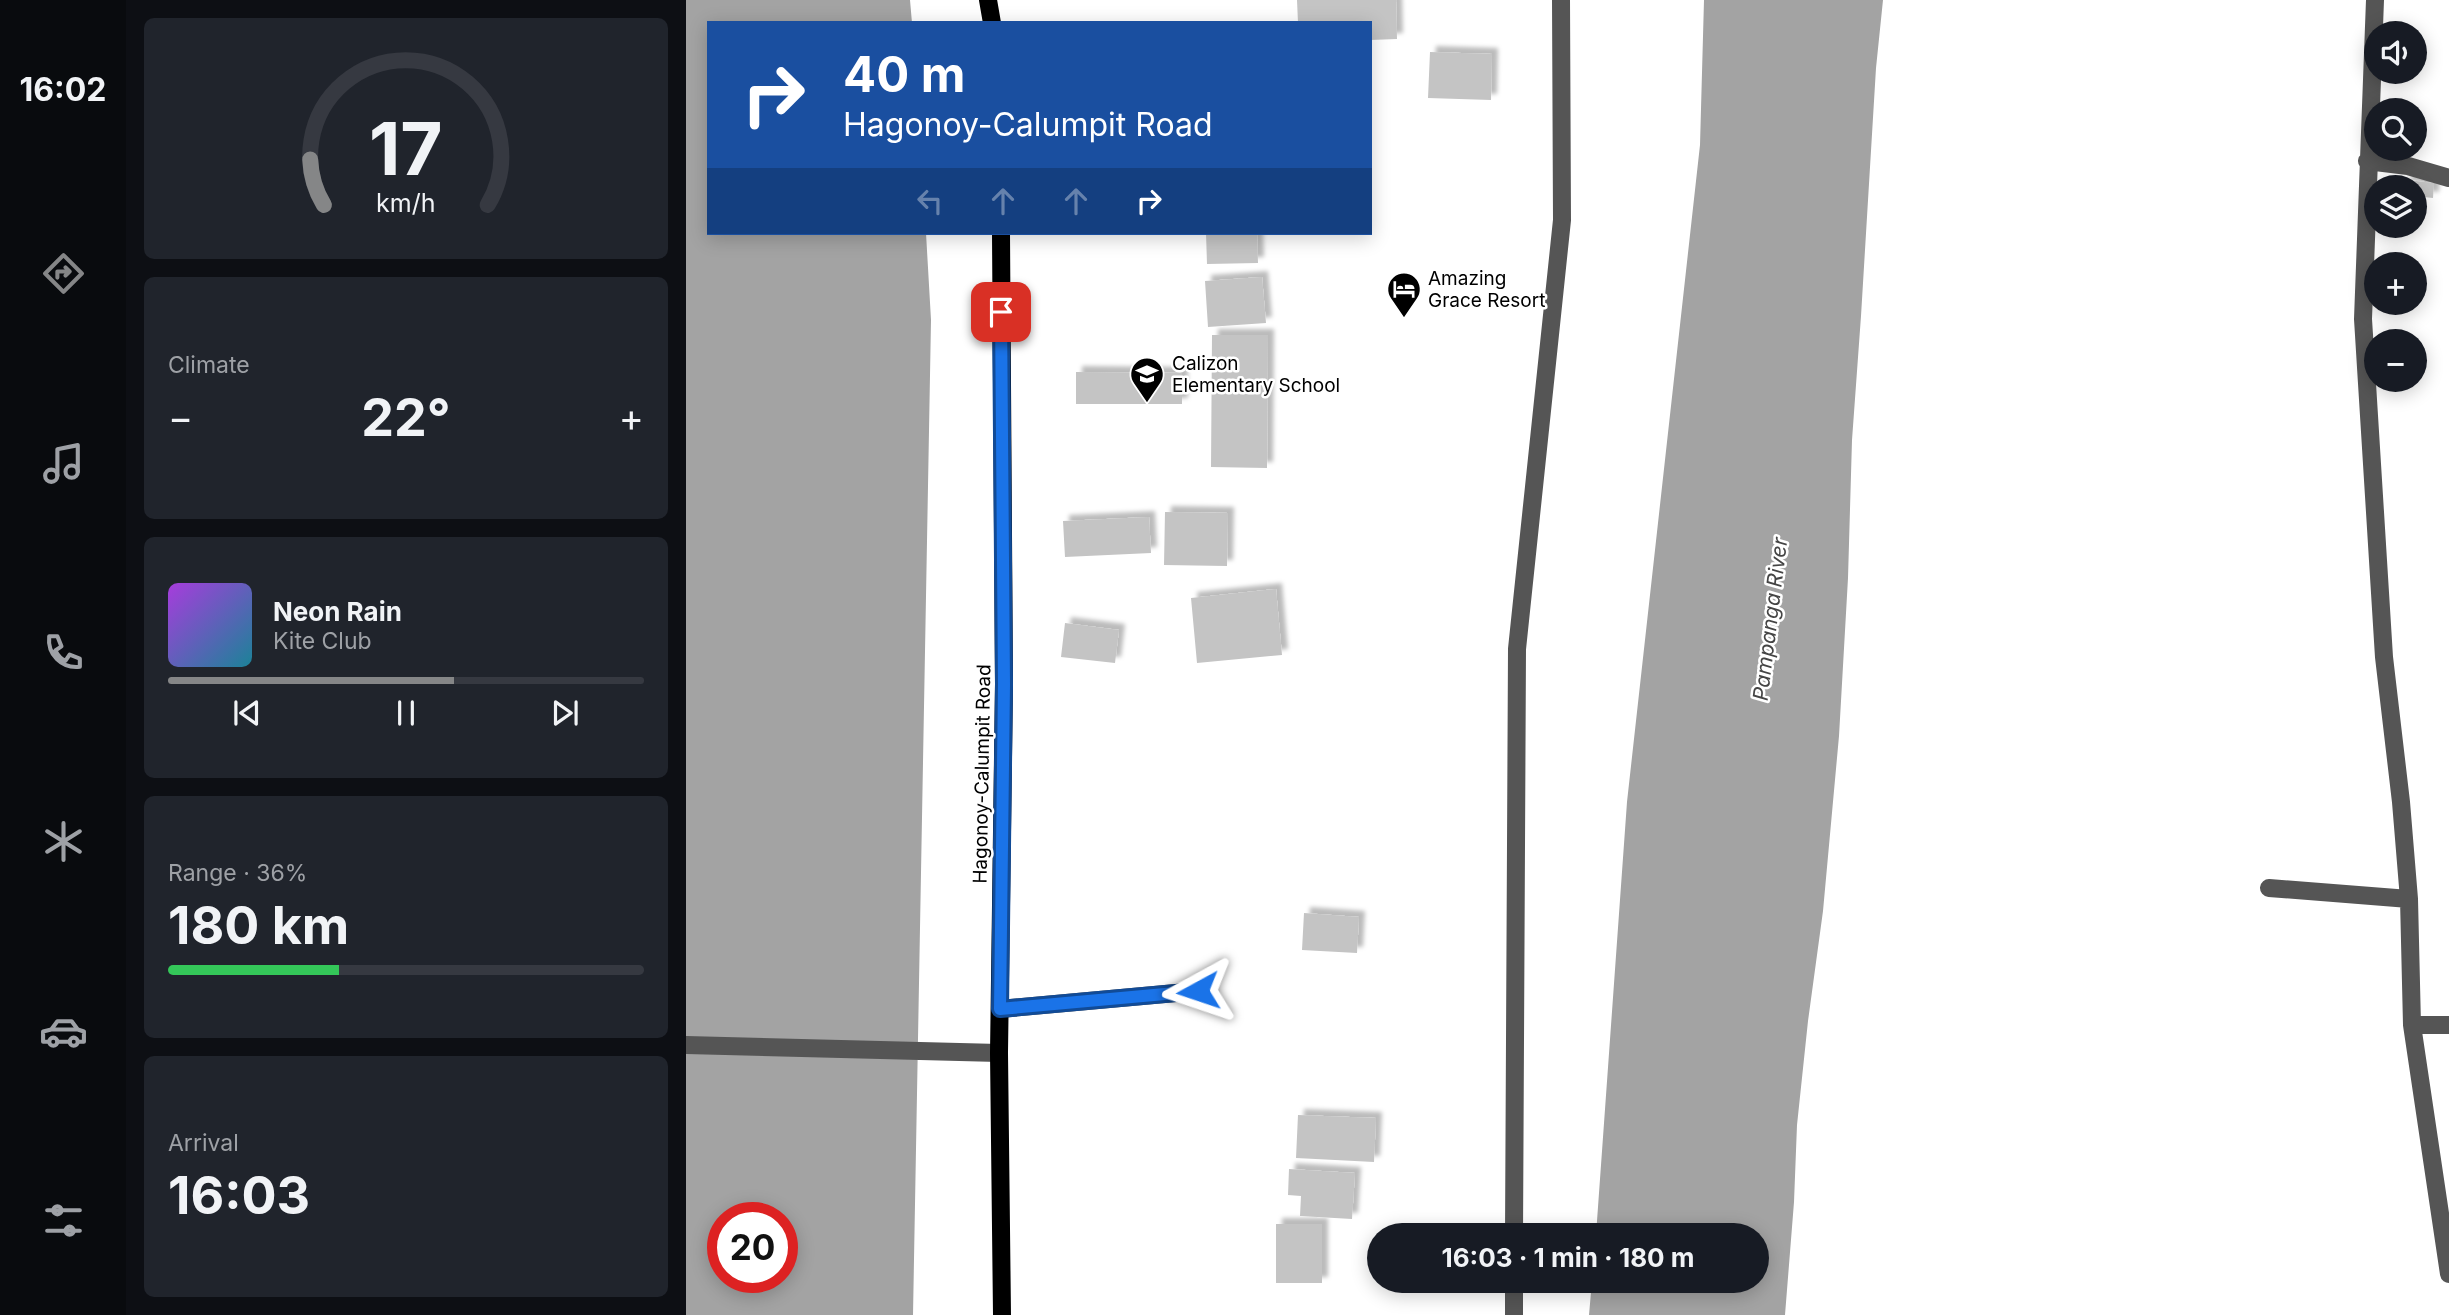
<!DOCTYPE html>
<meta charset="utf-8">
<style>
:root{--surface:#171b24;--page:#20242c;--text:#f1f3f6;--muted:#9ea1a6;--line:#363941;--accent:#858687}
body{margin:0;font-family:Inter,sans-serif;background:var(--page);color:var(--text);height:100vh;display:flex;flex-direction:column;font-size:26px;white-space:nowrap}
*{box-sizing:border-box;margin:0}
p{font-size:23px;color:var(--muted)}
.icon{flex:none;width:38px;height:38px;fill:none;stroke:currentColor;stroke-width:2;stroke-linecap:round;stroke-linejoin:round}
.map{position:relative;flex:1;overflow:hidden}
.drawer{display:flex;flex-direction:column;gap:18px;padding:18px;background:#0d0f14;width:560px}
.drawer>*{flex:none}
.top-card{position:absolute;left:21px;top:21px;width:665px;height:214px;border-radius:0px;box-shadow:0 4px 18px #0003;background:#1a4fa0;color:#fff;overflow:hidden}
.controls{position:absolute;left:1678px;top:21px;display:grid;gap:14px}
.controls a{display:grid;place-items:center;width:63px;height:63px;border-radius:50%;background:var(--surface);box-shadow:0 4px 18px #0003;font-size:35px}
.speed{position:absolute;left:21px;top:1202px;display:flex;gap:14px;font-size:35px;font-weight:700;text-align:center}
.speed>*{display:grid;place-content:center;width:91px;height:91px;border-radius:50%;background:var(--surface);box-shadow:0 4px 18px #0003;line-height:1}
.speed .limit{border:10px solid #d22;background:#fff;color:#111}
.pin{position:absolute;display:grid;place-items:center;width:60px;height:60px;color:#fff;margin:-30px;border-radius:14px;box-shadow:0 4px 10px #0006}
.me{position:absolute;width:77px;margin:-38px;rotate:265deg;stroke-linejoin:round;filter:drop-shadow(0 0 5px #0008)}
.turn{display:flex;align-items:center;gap:24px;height:147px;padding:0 21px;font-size:32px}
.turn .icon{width:91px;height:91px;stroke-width:2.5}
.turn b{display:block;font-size:49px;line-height:60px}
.lanes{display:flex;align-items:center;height:66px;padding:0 21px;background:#0003;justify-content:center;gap:35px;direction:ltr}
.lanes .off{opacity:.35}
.big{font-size:52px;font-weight:700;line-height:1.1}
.drawer .card{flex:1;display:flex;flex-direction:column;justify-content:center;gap:10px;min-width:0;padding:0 24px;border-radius:10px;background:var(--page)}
.drawer .dial{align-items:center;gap:0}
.dial svg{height:182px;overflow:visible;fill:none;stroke:var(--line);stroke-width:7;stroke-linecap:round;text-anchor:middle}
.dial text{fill:var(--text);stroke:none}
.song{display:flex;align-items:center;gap:21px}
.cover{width:84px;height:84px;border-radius:10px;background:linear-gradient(135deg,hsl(280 70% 55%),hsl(190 70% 35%))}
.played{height:7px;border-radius:4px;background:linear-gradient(90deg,var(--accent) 60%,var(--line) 60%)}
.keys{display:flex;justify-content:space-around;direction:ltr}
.heat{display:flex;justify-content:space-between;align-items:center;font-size:38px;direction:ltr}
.charge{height:10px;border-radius:5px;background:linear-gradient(90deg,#34c759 36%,var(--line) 0)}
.trip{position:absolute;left:681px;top:1223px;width:402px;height:70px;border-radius:35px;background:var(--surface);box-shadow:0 4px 18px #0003;font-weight:700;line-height:70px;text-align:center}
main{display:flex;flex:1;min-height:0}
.menu{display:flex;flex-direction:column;width:126px;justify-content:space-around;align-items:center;background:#090b0e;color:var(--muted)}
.menu .icon{width:49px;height:49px}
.menu .on{color:var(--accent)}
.menu b{font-size:32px;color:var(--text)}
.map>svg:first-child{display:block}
.water{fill:#a3a3a3;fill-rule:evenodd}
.building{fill:#c4c4c4;filter:url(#shadow)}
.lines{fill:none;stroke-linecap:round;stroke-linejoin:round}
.minor{stroke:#555;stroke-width:18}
.major{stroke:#000;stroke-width:18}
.route-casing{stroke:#114b97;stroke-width:18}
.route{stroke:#1a73e8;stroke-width:12}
.labels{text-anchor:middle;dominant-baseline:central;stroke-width:5;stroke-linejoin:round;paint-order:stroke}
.poi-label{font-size:19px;fill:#000;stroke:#fff;text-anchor:start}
.street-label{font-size:19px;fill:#000;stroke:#fff}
.water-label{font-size:21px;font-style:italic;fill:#444;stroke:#fff}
</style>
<main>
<nav class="menu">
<b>16:02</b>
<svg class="icon on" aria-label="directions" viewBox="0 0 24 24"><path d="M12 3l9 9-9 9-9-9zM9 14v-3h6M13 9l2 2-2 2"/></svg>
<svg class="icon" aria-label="music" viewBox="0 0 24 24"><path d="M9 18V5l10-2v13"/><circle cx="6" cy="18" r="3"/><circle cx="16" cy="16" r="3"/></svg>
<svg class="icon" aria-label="phone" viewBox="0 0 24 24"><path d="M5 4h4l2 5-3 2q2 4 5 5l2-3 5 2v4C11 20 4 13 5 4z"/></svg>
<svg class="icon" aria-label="climate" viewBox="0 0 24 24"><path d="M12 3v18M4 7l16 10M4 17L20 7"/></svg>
<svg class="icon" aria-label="car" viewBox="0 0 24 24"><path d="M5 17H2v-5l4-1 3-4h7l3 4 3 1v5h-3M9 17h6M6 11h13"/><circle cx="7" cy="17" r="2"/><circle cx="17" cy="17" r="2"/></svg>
<svg class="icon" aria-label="filters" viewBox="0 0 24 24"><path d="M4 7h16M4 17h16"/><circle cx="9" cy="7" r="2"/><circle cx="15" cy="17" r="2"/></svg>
</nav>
<section class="drawer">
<div class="card dial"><svg viewBox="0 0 100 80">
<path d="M14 69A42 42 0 1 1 86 69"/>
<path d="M14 69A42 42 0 0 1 8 49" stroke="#858687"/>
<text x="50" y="56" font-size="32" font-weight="700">17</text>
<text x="50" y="72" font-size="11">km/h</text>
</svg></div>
<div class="card"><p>Climate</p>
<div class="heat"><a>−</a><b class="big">22°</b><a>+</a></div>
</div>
<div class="card">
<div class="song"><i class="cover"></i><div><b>Neon Rain</b><p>Kite Club</p></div></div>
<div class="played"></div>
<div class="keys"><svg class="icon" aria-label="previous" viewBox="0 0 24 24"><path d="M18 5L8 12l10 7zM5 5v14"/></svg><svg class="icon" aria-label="pause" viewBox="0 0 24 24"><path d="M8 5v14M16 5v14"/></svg><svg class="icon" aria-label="next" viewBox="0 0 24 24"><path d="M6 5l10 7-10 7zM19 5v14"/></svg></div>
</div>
<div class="card"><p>Range · 36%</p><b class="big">180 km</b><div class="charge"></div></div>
<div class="card"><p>Arrival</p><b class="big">16:03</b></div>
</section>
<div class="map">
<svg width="1763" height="1315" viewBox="0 0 1763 1315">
<defs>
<filter id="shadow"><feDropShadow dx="6" dy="-6" stdDeviation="2" flood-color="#0004"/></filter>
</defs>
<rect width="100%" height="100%" fill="#fff"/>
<path class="water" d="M0,0H224L226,23H23V233H240L245,320L227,1315H0ZM37,1218H96V1278H37Z
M1018,0H1197L1190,68L1175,316L1166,440L1162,578L1153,736L1137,911L1122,1021L1111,1125L1108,1202L1099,1315H903L906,1281H1071V1236L910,1235L941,802L1014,145Z"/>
<path class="building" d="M611,0H710L711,39L684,40V23H612Z
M744,52L806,54L805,100L742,98Z
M1720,180L1748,183L1747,198L1729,196V187H1719Z
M520,233H571L572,263L521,264Z
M576,277L580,323L522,327L519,281Z
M526,335H582L581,468L525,467Z
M390,372L496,373V404H390Z
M479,512L542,513L541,566L478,565Z
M463,517L465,553L379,557L377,521Z
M590,589L596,655L511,663L505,598Z
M379,623L433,630L429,663L375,657Z
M618,913L673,917L671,953L616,950Z
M612,1115L690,1118L688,1162L610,1158Z
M603,1169L669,1173L666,1219L614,1216L615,1196L602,1195Z
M590,1224H636V1283H590Z"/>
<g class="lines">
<path class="minor" d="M1689,0L1677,319L1698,657L1715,802L1723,899L1726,1025L1763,1274
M1681,161L1722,166L1763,178
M1583,888L1723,899
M314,1009L512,991
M1726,1025H1763
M0,1045L313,1053
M828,1236L831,649L876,220L875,0
M828,1281V1315"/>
<path class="major" d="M302,0L306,23
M315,233L318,684L313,1053L316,1315"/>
</g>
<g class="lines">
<g class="route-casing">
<path id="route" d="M315,312L318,684L314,1009L512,991"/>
</g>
<use href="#route" class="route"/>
</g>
<defs>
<g id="hotel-pin" transform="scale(1.75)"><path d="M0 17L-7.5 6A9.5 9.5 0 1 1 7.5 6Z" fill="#000" stroke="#fff"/><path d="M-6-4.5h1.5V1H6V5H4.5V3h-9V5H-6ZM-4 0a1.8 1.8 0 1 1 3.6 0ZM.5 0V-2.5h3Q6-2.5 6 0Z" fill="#fff"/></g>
<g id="school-pin" transform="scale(1.75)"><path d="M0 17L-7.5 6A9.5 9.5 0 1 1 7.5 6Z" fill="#000" stroke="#fff"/><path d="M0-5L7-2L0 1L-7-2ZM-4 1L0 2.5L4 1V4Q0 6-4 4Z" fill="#fff"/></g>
</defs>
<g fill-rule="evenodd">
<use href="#hotel-pin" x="718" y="289"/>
<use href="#school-pin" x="461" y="374"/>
</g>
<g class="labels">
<g class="poi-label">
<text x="742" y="278">Amazing<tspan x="742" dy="22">Grace Resort</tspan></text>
<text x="486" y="363">Calizon<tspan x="486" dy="22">Elementary School</tspan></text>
</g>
<g class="street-label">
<text transform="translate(296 774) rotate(-89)">Hagonoy-Calumpit Road</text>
</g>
<g class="water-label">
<text transform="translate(1084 619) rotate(-83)">Pampanga River</text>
</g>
</g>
</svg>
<div class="controls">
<a><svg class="icon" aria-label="sound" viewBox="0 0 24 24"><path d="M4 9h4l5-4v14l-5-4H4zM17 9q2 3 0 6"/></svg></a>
<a><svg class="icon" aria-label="search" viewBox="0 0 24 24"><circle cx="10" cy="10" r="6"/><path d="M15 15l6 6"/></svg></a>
<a><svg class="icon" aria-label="layers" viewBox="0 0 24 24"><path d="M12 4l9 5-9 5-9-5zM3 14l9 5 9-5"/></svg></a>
<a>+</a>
<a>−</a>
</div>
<div class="speed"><div class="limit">20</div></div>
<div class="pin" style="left:315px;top:312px;background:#d93025"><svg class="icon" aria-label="arrive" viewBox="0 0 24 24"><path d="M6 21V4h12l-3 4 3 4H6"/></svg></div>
<svg class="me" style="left:512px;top:991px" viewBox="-20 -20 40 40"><path d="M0-17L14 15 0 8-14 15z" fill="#1a73e8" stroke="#fff" stroke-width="4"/></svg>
<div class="trip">16:03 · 1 min · 180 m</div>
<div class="top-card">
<div class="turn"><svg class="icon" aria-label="right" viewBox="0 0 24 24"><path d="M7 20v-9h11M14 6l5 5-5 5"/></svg><div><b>40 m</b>Hagonoy-Calumpit Road</div></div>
<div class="lanes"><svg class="icon off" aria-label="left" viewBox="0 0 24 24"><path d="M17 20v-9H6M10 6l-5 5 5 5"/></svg><svg class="icon off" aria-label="ahead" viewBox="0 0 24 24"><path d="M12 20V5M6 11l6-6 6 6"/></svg><svg class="icon off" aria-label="ahead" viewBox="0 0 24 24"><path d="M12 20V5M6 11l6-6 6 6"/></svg><svg class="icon" aria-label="right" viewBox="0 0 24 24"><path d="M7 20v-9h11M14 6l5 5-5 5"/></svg></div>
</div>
</div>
</main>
